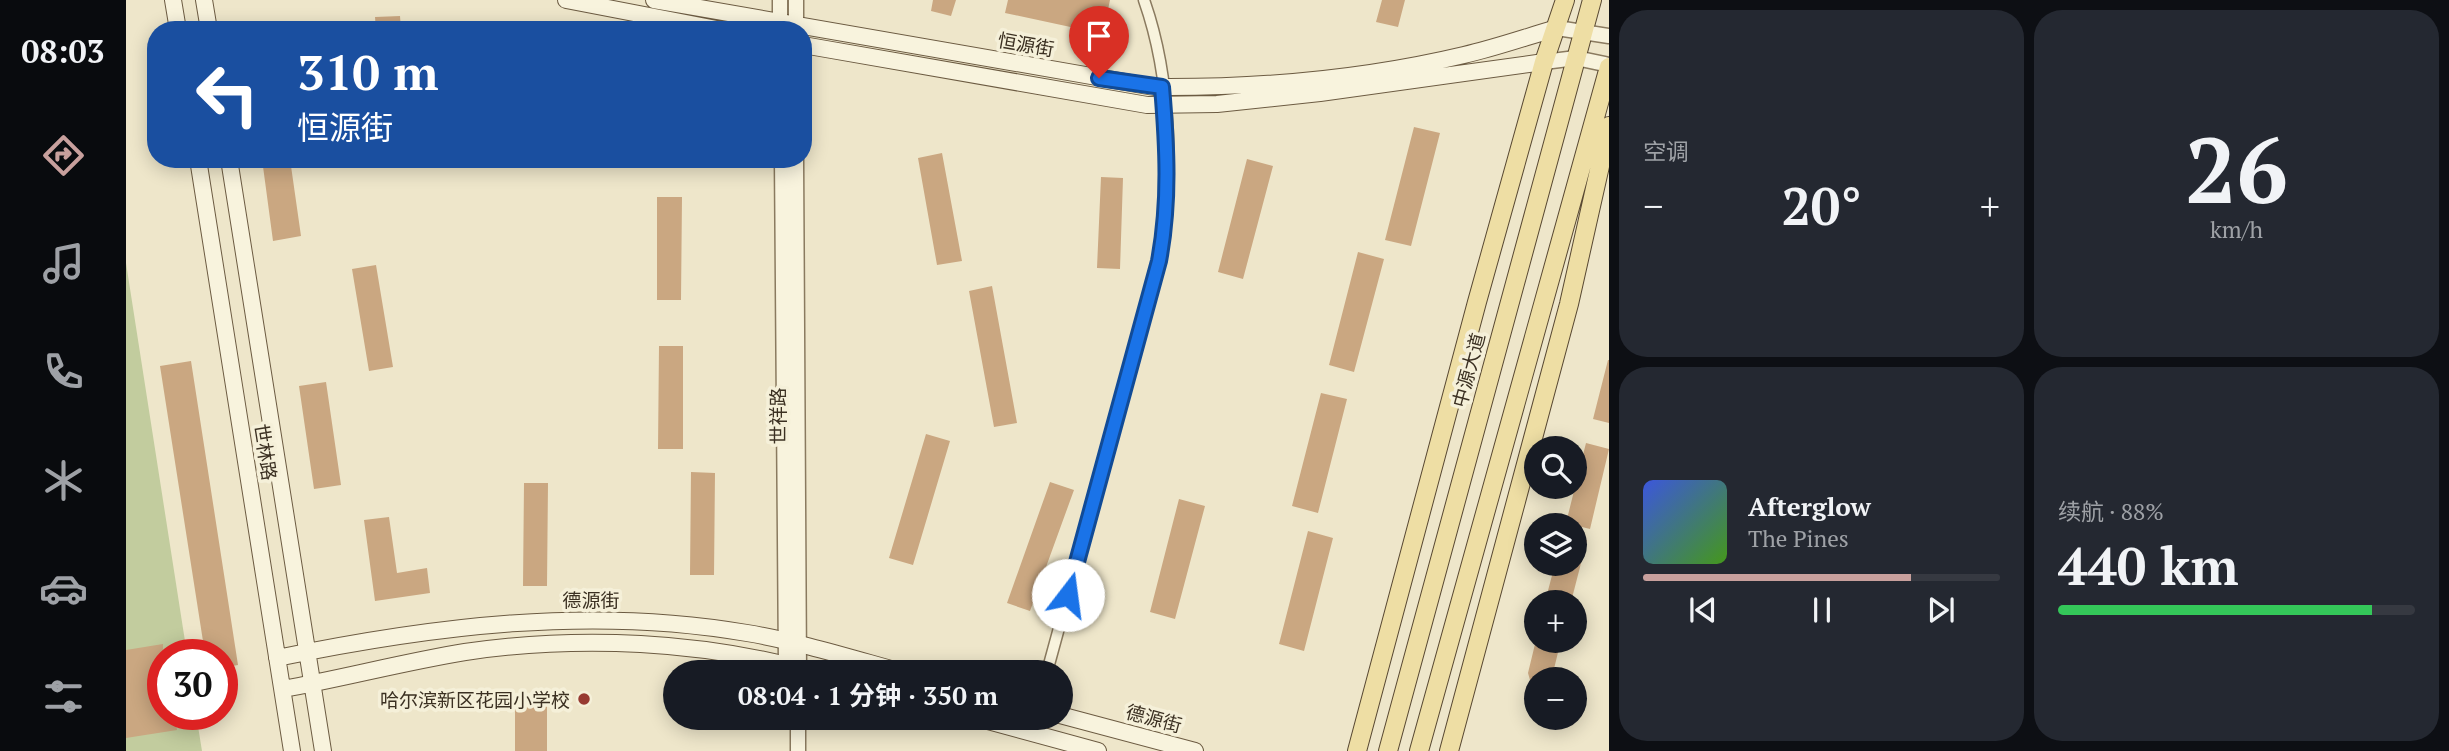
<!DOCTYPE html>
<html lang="zh">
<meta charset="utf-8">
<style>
:root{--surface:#171b24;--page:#242831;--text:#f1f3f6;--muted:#9ea1a6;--line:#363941;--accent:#c8a09d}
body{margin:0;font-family:"PT Serif","Noto Sans SC",serif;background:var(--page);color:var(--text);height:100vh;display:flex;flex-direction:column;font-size:26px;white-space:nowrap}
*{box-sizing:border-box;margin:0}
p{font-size:23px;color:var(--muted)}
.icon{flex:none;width:38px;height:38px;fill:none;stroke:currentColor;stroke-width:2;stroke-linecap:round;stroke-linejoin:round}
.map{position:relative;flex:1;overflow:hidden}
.details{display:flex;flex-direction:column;gap:10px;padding:10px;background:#0d0f14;width:840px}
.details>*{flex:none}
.hud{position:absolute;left:21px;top:21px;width:665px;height:147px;border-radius:28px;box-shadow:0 4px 18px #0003;background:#1a4fa0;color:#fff;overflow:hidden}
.controls{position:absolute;left:1398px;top:436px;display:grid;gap:14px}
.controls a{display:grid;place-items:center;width:63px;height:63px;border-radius:50%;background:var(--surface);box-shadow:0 4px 18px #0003;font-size:35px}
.speed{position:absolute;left:21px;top:639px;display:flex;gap:14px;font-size:35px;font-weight:700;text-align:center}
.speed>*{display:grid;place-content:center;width:91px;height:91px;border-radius:50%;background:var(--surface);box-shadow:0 4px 18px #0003;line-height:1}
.speed .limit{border:10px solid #d22;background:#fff;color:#111}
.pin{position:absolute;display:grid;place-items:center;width:60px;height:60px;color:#fff;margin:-72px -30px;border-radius:50% 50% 50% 0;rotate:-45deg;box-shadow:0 0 7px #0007}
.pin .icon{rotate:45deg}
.me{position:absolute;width:77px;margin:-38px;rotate:15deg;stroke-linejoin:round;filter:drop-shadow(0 0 5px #0008)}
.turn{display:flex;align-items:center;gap:24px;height:147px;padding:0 35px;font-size:32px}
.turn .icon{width:91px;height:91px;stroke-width:2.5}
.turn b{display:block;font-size:49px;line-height:60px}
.big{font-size:52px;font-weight:700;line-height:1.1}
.details .widget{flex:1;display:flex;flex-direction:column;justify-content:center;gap:10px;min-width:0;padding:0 24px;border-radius:28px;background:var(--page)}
.details .dial{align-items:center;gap:0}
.dial b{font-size:91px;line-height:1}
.song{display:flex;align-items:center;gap:21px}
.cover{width:84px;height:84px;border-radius:10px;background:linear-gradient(135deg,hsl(230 70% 55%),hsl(100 70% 35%))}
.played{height:7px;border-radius:4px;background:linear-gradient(90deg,var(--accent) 75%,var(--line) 75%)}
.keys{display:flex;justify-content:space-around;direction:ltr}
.heat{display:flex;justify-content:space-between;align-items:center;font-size:38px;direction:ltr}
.charge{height:10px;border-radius:5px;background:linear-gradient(90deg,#34c759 88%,var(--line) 0)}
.details .tiles{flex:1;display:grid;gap:10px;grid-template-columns:repeat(2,1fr)}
.trip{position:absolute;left:537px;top:660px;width:410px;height:70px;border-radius:35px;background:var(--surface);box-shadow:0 4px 18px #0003;font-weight:700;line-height:70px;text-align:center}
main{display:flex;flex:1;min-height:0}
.tabs{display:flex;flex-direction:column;width:126px;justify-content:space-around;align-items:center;background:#090b0e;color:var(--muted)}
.tabs .icon{width:49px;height:49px}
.tabs .on{color:var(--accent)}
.tabs b{font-size:32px;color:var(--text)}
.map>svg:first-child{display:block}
.green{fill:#c2cc9e}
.building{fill:#caa781}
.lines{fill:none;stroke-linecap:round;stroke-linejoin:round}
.minor-casing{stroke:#8a7a5f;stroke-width:13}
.tertiary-casing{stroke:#8a7a5f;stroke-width:17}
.secondary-casing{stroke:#6c5b42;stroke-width:18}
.primary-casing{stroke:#584832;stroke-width:20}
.minor{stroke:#f8f3dd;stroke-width:10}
.tertiary{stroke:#f8f3dd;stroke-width:14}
.secondary{stroke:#f8f3dd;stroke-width:16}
.primary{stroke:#eedea4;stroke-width:18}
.route-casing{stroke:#114b97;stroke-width:18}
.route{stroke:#1a73e8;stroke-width:12}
.poi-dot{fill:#973a31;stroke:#f5f0d9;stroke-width:2.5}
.labels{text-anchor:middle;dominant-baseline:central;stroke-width:7;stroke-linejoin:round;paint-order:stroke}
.street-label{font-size:19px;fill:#3b3022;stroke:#f5f0d9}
.poi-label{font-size:19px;fill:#3b3022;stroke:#f5f0d9;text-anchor:end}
</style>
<main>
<nav class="tabs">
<b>08:03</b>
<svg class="icon on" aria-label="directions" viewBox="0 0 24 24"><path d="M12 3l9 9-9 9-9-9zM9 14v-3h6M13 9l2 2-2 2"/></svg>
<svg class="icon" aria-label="music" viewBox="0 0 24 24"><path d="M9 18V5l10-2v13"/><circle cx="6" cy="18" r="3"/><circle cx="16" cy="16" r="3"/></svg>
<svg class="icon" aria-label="phone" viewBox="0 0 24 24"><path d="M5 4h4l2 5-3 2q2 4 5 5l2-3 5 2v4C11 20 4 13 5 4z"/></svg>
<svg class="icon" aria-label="climate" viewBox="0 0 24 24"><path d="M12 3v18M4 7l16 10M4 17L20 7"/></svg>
<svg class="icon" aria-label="car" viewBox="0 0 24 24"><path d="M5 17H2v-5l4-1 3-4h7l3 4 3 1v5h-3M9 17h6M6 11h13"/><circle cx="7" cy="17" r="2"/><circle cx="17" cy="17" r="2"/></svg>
<svg class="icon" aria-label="filters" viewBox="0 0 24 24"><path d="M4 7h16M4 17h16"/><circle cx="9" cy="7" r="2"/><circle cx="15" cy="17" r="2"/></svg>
</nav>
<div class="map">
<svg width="1483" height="751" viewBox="0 0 1483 751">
<rect width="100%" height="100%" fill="#eee6ca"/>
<path class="green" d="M0,263L61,654H37V714H70L76,751H0Z"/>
<path class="building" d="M807,0H830L825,16L805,11Z
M882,0H984L977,34L879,13Z
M1256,0H1279L1272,27L1250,22Z
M274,16L275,30H250L249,17Z
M1288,127L1314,133L1285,246L1259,240Z
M816,153L836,261L811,265L792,158Z
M136,159H164L175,236L147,241Z
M1121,159L1147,166L1117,279L1092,272Z
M975,177L997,178L994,269L971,268Z
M531,197H556L555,300H531Z
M1232,252L1258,259L1228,372L1203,365Z
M250,265L267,367L243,371L226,269Z
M866,286L891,423L868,427L843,291Z
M533,346H557V449H532Z
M1482,360H1483V423L1467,419Z
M65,361L112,665L96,668V654H79L34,366Z
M200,382L215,485L188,489L173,386Z
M1195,393L1221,399L1192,513L1166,506Z
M800,434L824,441L787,565L763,558Z
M1460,443L1483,449L1464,529L1440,523Z
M565,472L589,473L588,575H564Z
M924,482L948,490L904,611L881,603Z
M398,483H422L421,586H397Z
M1053,499L1079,506L1049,619L1024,612Z
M263,517L271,573L301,568L304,593L249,601L238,520Z
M1182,531L1207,538L1178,651L1153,644Z
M1449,537L1461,540L1445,602H1419L1429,564H1449Z
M1410,640H1435L1427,673L1430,679H1410V701L1402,673Z
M37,644V714H48L51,730L0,738V650Z
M389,697H421V751H389Z"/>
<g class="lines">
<g class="minor-casing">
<path id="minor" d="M921,672L1033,261C1048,179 1046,79 1018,0"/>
</g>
<g class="tertiary-casing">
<path id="tertiary" d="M654,0V30
M670,0V30
M1431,28L1483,36
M1418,62L1450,58L1483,65
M656,159L660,665
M670,159L673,672
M672,751V718"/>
</g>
<g class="secondary-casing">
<path id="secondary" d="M47,0L52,30
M78,0L83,30
M440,0L596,30
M528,0L1028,87C1131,88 1237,79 1338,55C1369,48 1400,37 1431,28
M677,45L1021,105L1091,104L1194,93L1418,62
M72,159L166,751
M103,159L197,751
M151,658C306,626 465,606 621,633C674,642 725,658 776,672
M157,689C218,678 278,662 339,652C454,635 576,641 688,672
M934,715L1069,751
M851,718L972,751"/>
</g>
<g class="primary-casing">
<path id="primary" d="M1231,751L1351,302L1418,62L1439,0
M1262,751L1466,0
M1293,751L1483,67
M1323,751L1443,304L1483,126"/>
</g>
<use href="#minor" class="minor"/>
<use href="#tertiary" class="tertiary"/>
<use href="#secondary" class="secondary"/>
<use href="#primary" class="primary"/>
</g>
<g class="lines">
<g class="route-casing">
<path id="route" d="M942,595L1033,261C1044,202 1041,146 1036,87L973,78"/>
</g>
<use href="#route" class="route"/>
</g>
<circle class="poi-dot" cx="458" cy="699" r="7"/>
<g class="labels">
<g class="street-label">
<text transform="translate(900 44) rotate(10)">恒源街</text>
<text transform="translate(1342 370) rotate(-75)">中源大道</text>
<text transform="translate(651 416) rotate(-90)">世祥路</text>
<text transform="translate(140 452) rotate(81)">世林路</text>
<text x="465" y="599">德源街</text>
<text transform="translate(1028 718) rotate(15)">德源街</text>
</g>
<g class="poi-label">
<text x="444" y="699">哈尔滨新区花园小学校</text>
</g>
</g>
</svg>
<div class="controls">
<a><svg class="icon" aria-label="search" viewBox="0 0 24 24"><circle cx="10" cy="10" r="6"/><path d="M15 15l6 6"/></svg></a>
<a><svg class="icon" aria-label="layers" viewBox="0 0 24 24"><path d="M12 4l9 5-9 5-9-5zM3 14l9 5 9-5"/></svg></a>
<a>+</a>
<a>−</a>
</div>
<div class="speed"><div class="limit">30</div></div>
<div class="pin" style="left:973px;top:78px;background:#d93025"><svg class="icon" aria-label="arrive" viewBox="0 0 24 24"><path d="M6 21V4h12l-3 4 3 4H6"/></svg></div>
<svg class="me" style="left:942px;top:595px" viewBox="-20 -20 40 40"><circle r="19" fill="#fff"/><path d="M0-13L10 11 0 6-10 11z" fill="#1a73e8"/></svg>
<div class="trip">08:04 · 1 分钟 · 350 m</div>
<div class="hud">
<div class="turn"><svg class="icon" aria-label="left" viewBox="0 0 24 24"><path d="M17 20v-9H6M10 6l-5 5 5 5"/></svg><div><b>310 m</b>恒源街</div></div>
</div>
</div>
<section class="details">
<div class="tiles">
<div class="widget"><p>空调</p>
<div class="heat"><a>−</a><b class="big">20°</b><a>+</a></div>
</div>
<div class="widget dial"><b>26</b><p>km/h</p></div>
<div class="widget">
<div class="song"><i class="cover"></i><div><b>Afterglow</b><p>The Pines</p></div></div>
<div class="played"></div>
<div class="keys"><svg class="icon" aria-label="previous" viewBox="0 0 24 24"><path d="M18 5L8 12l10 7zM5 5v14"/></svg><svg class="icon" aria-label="pause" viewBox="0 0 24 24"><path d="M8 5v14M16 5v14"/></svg><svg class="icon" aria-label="next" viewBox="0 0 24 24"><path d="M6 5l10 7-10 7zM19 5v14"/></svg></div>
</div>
<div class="widget"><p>续航 · 88%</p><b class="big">440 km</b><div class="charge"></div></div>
</div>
</section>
</main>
